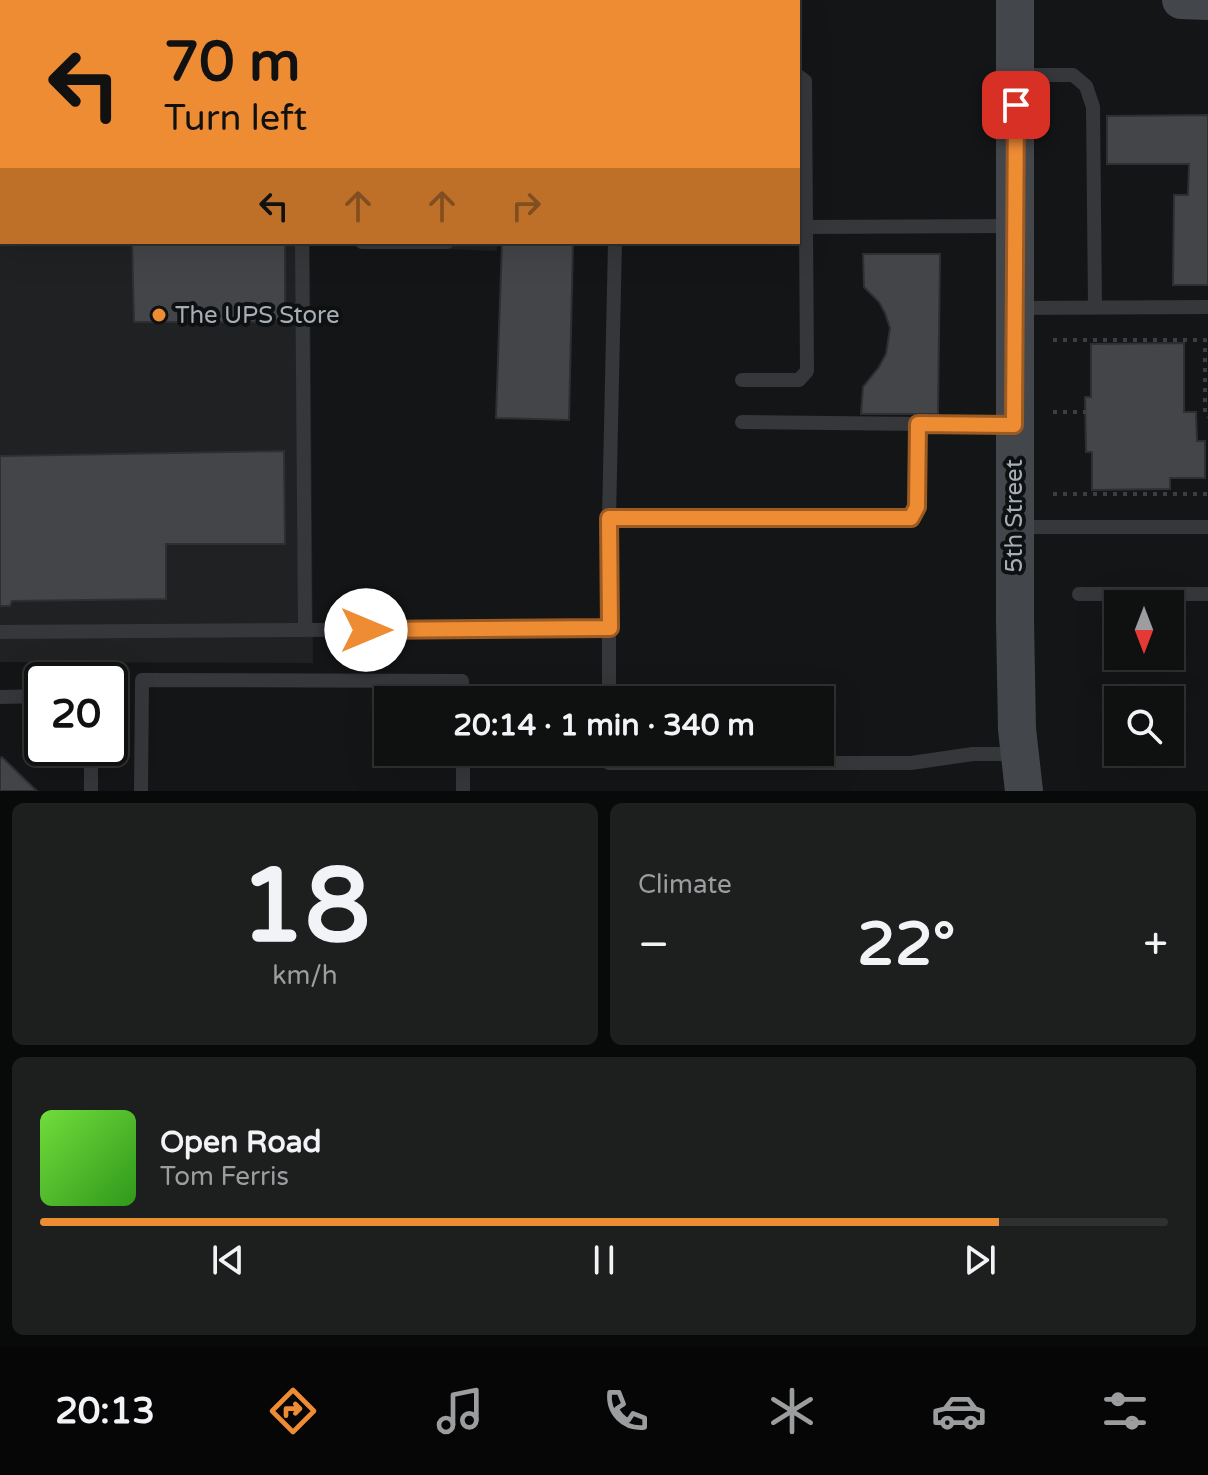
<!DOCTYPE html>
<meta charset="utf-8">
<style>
:root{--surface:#0f1010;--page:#1d1e1e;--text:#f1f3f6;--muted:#9b9d9f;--line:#2f3030;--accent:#ee8c34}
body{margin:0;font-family:"Varela Round",sans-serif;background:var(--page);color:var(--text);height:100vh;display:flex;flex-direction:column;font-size:30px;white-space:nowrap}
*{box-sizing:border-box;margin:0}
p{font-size:26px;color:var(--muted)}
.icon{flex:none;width:44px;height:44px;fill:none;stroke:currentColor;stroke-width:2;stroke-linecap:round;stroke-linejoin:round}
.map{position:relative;height:791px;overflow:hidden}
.drawer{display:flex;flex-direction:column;gap:12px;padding:12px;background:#080909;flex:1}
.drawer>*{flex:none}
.top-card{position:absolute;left:0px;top:0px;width:800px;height:244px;box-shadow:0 8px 32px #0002,0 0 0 2px var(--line);background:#ee8c34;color:#111;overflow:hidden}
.needle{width:52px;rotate:180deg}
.fabs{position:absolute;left:1104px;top:590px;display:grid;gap:16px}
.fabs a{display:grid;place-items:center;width:80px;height:80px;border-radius:0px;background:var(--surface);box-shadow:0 8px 32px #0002,0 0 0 2px var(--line);font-size:40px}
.speed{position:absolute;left:24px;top:662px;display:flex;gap:16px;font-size:40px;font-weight:700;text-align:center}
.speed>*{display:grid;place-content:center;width:104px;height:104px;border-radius:50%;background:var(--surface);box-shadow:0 8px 32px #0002,0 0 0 2px var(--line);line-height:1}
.speed .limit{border:4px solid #111;border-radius:12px;background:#fff;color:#111}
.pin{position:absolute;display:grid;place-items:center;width:68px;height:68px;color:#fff;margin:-34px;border-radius:16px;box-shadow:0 4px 12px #0006}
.me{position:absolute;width:88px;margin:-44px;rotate:90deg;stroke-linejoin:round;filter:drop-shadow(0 0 6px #0008)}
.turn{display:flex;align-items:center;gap:28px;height:168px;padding:0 32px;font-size:36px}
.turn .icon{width:104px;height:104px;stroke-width:2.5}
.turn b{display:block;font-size:56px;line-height:68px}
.lanes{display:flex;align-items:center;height:76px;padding:0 32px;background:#0003;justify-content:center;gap:40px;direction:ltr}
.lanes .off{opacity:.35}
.big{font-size:60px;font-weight:700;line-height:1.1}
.drawer .widget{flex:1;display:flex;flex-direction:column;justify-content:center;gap:12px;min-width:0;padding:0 28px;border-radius:12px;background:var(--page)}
.drawer .dial{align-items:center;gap:0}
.dial b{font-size:104px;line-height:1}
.song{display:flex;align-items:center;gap:24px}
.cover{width:96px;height:96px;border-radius:12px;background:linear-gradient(135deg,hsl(100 70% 55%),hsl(110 70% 35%))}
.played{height:8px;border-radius:4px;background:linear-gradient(90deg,var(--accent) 85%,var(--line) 85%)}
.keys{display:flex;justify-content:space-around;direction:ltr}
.heat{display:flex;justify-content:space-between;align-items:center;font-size:44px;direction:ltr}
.drawer .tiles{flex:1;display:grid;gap:12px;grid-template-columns:1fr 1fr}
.widget:last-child{grid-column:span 2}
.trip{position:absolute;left:374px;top:686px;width:460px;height:80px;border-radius:0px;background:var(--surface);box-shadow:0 8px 32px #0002,0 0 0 2px var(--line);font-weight:700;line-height:80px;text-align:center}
.tabs{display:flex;height:128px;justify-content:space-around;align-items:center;background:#060606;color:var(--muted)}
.tabs .icon{width:56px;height:56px}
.tabs .active{color:var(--accent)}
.tabs b{font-size:36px;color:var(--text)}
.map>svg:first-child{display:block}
.built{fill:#202123}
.building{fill:#434549;stroke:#2e2f32;stroke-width:2}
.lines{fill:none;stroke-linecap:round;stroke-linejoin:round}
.path{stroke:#3b3f42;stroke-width:4;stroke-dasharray:4 6;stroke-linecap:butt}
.service{stroke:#35373b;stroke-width:14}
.secondary{stroke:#43474b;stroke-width:38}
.route-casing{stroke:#9b5b22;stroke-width:20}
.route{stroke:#ee8c34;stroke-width:14}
.poi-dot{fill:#ee8c34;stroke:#0f1011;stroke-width:3}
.labels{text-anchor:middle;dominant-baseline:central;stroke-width:8;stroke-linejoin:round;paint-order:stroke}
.poi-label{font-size:24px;fill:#a6aeb6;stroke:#0f1011;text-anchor:start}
.street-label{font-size:24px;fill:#a6aeb6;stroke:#0f1011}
</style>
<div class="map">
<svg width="1208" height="791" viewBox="0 0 1208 791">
<rect width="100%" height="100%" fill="#141516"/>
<path class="built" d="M0,16H2V242H497V251L310,244L313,663L0,662Z"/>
<path class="building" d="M1208,115V285H1173L1174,195H1188L1189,164H1107V116Z
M132,242H285V322H134Z
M502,242H573L569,420L496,418Z
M863,254H940L938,414H861L863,387L879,367L886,354L890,328L885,313L879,302L864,287Z
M1184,343V412H1196L1197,441H1205V478H1170V489L1092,490V452H1086L1085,397H1091V344Z
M284,451L285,544H166V599L12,601L10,606H0V456Z
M2,757L37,791H0V759Z"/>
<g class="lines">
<path class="path" d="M1053,340H1205V415L1208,417
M1053,412H1086
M1053,494H1208"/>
<path class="service" d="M616,0V2
M1017,75H1073L1086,86L1093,107L1095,308
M800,227L1015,226
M302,242L305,630
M362,242H447
M1015,308L1208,307
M742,380H799L807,371L805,81L798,76
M742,422L1013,425
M609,518H911L917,507L918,424
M1016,527H1208
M1079,594H1208
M0,632L610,628
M0,697L42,696
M609,700V518L615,242
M91,748V791
M463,752V791
M609,752V763H911L973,754H1017
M141,791L142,680L462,681V700"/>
<path class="secondary" d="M1015,0V621L1017,729L1024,791
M1181,0L1208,1"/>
</g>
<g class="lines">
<g class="route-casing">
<path id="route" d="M366,630L610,628L609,518H911L917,507L918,424L1014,425L1016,105"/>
</g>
<use href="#route" class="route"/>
</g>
<circle class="poi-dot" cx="159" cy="315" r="8"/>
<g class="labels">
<g class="poi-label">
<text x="175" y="315">The UPS Store</text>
</g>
<g class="street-label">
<text transform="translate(1014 516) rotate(-90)">5th Street</text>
</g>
</g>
</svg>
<div class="fabs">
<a><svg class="needle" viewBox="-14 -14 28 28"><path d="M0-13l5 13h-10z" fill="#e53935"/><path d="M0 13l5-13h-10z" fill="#9b9d9f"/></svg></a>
<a><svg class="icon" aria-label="search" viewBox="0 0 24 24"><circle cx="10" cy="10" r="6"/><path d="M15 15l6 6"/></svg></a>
</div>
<div class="speed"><div class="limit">20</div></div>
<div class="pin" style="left:1016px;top:105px;background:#d93025"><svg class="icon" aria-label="arrive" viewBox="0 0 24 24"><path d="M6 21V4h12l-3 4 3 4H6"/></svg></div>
<svg class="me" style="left:366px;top:630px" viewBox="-20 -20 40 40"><circle r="19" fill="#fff"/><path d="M0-13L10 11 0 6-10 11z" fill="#ee8c34"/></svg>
<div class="trip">20:14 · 1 min · 340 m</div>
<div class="top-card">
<div class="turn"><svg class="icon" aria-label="left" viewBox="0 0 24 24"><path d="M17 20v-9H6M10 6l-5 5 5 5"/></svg><div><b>70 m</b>Turn left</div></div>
<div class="lanes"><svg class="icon" aria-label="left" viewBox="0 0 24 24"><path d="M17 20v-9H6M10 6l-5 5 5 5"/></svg><svg class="icon off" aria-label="ahead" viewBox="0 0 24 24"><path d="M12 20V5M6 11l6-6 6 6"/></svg><svg class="icon off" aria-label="ahead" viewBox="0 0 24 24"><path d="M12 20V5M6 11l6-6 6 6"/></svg><svg class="icon off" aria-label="right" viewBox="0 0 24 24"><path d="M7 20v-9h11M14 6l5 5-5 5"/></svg></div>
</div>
</div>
<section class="drawer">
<div class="tiles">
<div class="widget dial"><b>18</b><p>km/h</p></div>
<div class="widget"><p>Climate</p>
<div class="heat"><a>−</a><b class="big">22°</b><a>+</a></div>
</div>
<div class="widget">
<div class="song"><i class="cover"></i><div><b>Open Road</b><p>Tom Ferris</p></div></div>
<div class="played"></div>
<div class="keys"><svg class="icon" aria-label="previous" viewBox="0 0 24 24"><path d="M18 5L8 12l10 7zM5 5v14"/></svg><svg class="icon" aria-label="pause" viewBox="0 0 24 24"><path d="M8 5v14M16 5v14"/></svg><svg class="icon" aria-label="next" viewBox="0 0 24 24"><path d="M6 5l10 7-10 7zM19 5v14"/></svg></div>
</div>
</div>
</section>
<nav class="tabs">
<b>20:13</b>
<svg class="icon active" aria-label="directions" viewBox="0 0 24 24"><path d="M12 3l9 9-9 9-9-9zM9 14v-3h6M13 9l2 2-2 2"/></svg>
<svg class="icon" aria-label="music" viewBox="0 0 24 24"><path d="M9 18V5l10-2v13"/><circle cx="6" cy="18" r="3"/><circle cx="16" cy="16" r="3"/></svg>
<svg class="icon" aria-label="phone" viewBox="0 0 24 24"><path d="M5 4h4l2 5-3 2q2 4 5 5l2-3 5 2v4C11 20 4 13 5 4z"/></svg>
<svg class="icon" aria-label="climate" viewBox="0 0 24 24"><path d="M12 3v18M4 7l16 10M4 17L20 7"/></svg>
<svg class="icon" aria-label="car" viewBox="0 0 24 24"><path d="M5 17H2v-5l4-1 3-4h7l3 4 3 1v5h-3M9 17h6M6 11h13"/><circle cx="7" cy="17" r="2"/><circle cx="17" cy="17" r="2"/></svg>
<svg class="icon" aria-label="filters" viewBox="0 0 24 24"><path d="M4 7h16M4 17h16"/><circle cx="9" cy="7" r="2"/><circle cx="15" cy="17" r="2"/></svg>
</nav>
